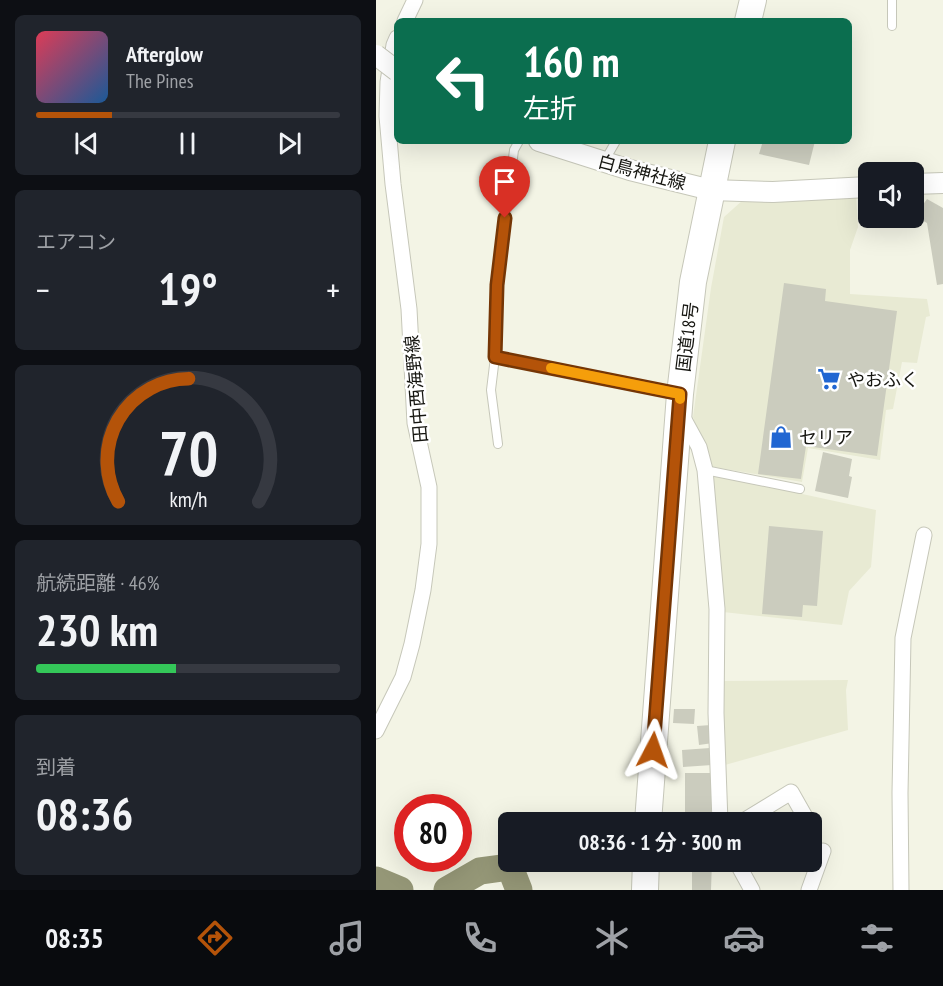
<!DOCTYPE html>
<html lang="ja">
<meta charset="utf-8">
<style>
:root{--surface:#171b24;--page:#20242c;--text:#f1f3f6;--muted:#9ea1a6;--line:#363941;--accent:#b45309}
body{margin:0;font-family:"PT Sans Narrow","Noto Sans JP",sans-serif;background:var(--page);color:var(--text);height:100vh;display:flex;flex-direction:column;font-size:22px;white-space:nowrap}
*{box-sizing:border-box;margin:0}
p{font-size:20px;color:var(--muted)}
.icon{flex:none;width:33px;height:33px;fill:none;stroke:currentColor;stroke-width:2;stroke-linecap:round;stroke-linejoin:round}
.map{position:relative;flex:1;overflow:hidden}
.side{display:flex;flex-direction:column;gap:15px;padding:15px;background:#0d0f14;width:376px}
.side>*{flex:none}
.guide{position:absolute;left:18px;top:18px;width:458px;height:126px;border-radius:9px;box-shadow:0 6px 24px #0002;background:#0b6e4f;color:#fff;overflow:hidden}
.fabs{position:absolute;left:482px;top:162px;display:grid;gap:12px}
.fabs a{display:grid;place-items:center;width:66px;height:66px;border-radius:9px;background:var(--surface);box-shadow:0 6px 24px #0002;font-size:30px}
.speed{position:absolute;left:18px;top:794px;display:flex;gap:12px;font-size:30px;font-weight:700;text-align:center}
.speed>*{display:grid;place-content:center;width:78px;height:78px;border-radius:50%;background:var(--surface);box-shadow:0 6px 24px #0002;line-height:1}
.speed .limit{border:9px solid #d22;background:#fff;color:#111}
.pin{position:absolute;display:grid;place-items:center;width:51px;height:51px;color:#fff;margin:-62px -26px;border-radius:50% 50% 50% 0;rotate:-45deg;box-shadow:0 0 6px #0007}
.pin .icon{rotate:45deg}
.me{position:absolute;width:66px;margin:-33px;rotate:4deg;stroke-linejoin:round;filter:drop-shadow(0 0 4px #0008)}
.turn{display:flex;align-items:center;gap:21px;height:126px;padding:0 30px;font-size:27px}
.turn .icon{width:78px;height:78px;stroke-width:2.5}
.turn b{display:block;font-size:42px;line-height:51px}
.big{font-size:45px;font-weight:600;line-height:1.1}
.side .tile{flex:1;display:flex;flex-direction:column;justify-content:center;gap:9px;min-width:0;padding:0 21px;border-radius:9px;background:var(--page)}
.side .dial{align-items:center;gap:0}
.dial svg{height:156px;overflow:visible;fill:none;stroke:var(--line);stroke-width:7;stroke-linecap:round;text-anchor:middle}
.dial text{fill:var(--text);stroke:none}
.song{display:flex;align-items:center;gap:18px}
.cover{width:72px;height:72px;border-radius:9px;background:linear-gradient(135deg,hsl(350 70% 55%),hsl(210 70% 35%))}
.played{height:6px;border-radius:3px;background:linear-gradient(90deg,var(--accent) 25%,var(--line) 25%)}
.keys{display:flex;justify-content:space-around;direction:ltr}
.heat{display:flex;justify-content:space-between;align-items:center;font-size:33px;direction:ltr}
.charge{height:9px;border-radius:4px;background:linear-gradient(90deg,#34c759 46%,var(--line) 0)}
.trip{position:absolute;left:122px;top:812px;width:324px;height:60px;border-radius:9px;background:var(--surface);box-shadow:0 6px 24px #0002;font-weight:600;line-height:60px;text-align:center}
.tabs{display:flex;height:96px;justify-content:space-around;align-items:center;background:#090b0e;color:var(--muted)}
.tabs .icon{width:42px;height:42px}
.tabs .on{color:var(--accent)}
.tabs b{font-size:27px;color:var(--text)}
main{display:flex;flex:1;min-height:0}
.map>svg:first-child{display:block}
.built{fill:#e8ead3}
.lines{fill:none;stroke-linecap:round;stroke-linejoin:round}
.river{stroke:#959777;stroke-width:27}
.building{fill:#cbccbe}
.service-casing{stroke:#c6c7b9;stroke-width:10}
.minor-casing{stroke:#c6c7b9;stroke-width:17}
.tertiary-casing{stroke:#c6c7b9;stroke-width:22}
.trunk-casing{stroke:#c6c7b9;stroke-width:28}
.service{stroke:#fff;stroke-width:8}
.minor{stroke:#fff;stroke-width:15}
.tertiary{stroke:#fff;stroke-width:20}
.trunk{stroke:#fff;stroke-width:26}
.tertiary-bridge-casing{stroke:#c6c7b9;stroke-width:22;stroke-linecap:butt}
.tertiary-bridge{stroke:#fff;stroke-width:20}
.route-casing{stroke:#753606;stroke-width:15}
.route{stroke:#b45309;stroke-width:10}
.slow{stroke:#f59e0b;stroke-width:10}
.labels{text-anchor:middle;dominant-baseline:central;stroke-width:5;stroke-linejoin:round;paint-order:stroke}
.street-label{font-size:18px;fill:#161611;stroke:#fff}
.poi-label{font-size:18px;fill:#161611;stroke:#fff;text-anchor:start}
</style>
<main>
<section class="side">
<div class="tile">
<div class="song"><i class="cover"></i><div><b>Afterglow</b><p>The Pines</p></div></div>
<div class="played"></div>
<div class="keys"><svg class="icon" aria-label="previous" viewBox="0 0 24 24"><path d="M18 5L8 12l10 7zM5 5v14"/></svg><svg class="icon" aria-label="pause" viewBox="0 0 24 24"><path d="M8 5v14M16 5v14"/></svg><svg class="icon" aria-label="next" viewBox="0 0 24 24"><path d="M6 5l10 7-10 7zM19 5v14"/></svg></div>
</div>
<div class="tile"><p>エアコン</p>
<div class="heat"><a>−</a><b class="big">19°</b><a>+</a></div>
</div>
<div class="tile dial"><svg viewBox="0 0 100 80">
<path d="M14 69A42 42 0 1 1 86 69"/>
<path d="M14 69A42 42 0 0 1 50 6" stroke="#b45309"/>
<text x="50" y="56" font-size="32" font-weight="700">70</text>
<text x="50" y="72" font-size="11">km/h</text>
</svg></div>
<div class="tile"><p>航続距離 · 46%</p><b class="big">230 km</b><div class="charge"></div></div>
<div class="tile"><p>到着</p><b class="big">08:36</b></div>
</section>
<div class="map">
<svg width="567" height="890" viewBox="0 0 567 890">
<rect width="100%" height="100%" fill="#f3f4e5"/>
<path class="built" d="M480,195L482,227L474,250V294L551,299L554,316L550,317L541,363L526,362L517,409L510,410L504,460L432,448L426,482L332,466L317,417L335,288L348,217L367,200Z
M334,474L500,510L495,567L473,591L466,625L347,612Z
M472,680L470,690L472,730L349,765L344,681Z"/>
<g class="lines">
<path class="river" d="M0,880L24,890
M71,890L104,871L134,867L143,890"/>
</g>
<path class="building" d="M387,141H439L433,165L383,154Z
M551,199L567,208V284L561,285L551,223L539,216Z
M408,283L450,289L449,301L521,311L501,456L430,446L425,479L382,474Z
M447,452L476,459L473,476L476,477L472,498L439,491Z
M393,526L447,531L441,606L427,605L426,617L386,614Z
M298,709H319L318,724L297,723Z
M335,725L337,743L323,745L321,726Z
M334,748L336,765L307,767L306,750Z
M309,773H335V822H316V817H309Z
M321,861H336L335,890H316V869H321Z"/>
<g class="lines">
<g class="service-casing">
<path id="service" d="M516,0V26
M229,160L240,141
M119,357L300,393
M122,444L115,390L119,357L121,285L138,150L143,141
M329,470L424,489"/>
</g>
<g class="minor-casing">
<path id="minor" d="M29,21L39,0
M305,414L323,447L329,470L341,609L340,713L344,822
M0,731L27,677L36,644L47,590L53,544V487L39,423L33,309L17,184L11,116L12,82L18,45L21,38
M366,822L415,792L432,822
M360,861L376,890
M433,890L447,851
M525,890L524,793L527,638L548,535"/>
</g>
<g class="tertiary-casing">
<path id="tertiary" d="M163,141L254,170L335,190L397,192L492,187
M537,184L567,183"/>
</g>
<g class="trunk-casing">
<path id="trunk" d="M372,21L377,0
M272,822L304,394L317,282L346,141
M269,890L270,861"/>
</g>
<use href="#service" class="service"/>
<use href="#minor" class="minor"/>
<use href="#tertiary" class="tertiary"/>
<use href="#trunk" class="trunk"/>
<g class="tertiary-bridge-casing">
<path id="tertiary-bridge" d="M0,55L21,71"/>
</g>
<use href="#tertiary-bridge" class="tertiary-bridge"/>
</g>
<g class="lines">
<g class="route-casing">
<path id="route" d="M129,218L121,285L119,357L304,394L277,750"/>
</g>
<use href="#route" class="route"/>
<path class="slow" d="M175,368L304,394V399"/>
</g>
<defs>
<g id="supermarket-bare" transform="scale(1.8)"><path d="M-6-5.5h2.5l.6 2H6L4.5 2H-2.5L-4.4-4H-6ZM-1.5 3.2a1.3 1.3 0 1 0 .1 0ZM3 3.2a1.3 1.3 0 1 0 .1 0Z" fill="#2166d2" stroke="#fff" stroke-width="2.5" paint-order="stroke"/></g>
<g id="shop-bare" transform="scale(1.8)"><path d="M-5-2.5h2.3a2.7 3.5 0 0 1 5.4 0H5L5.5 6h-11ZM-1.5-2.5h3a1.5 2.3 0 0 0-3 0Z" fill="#2166d2" stroke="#fff" stroke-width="2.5" paint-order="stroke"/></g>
</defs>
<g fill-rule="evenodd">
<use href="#supermarket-bare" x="453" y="379"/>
<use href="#shop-bare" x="405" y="437"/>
</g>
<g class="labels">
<g class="street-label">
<text transform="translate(266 172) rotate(15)">白鳥神社線</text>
<text transform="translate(311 337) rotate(-83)">国道18号</text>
<text transform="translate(40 389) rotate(-95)">田中西海野線</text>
</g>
<g class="poi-label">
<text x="471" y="379">やおふく</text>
<text x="423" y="437">セリア</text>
</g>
</g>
</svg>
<div class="fabs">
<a><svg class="icon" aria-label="sound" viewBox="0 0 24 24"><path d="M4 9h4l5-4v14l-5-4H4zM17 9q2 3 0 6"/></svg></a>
</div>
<div class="speed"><div class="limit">80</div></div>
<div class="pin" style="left:129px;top:218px;background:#d93025"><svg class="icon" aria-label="arrive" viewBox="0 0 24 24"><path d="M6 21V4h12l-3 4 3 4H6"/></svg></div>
<svg class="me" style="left:277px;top:750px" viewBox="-20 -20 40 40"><path d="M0-17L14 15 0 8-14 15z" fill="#b45309" stroke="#fff" stroke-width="4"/></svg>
<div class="trip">08:36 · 1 分 · 300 m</div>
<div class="guide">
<div class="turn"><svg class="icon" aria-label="left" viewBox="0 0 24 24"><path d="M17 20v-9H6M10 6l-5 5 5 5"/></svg><div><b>160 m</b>左折</div></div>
</div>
</div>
</main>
<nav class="tabs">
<b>08:35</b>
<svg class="icon on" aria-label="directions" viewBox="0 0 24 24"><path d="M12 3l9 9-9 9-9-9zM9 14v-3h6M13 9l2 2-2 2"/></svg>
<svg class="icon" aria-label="music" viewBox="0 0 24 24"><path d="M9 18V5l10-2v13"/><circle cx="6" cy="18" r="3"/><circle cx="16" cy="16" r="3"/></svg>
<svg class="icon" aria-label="phone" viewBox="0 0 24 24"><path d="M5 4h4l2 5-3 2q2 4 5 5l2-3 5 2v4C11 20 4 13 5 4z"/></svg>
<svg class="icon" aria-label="climate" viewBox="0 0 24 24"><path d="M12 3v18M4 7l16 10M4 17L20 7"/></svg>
<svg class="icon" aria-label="car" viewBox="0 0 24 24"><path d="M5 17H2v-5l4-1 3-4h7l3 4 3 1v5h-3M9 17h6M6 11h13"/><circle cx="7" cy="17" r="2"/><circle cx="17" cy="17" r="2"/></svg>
<svg class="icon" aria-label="filters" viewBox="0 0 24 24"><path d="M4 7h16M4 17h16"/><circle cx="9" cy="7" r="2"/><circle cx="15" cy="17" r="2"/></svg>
</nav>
